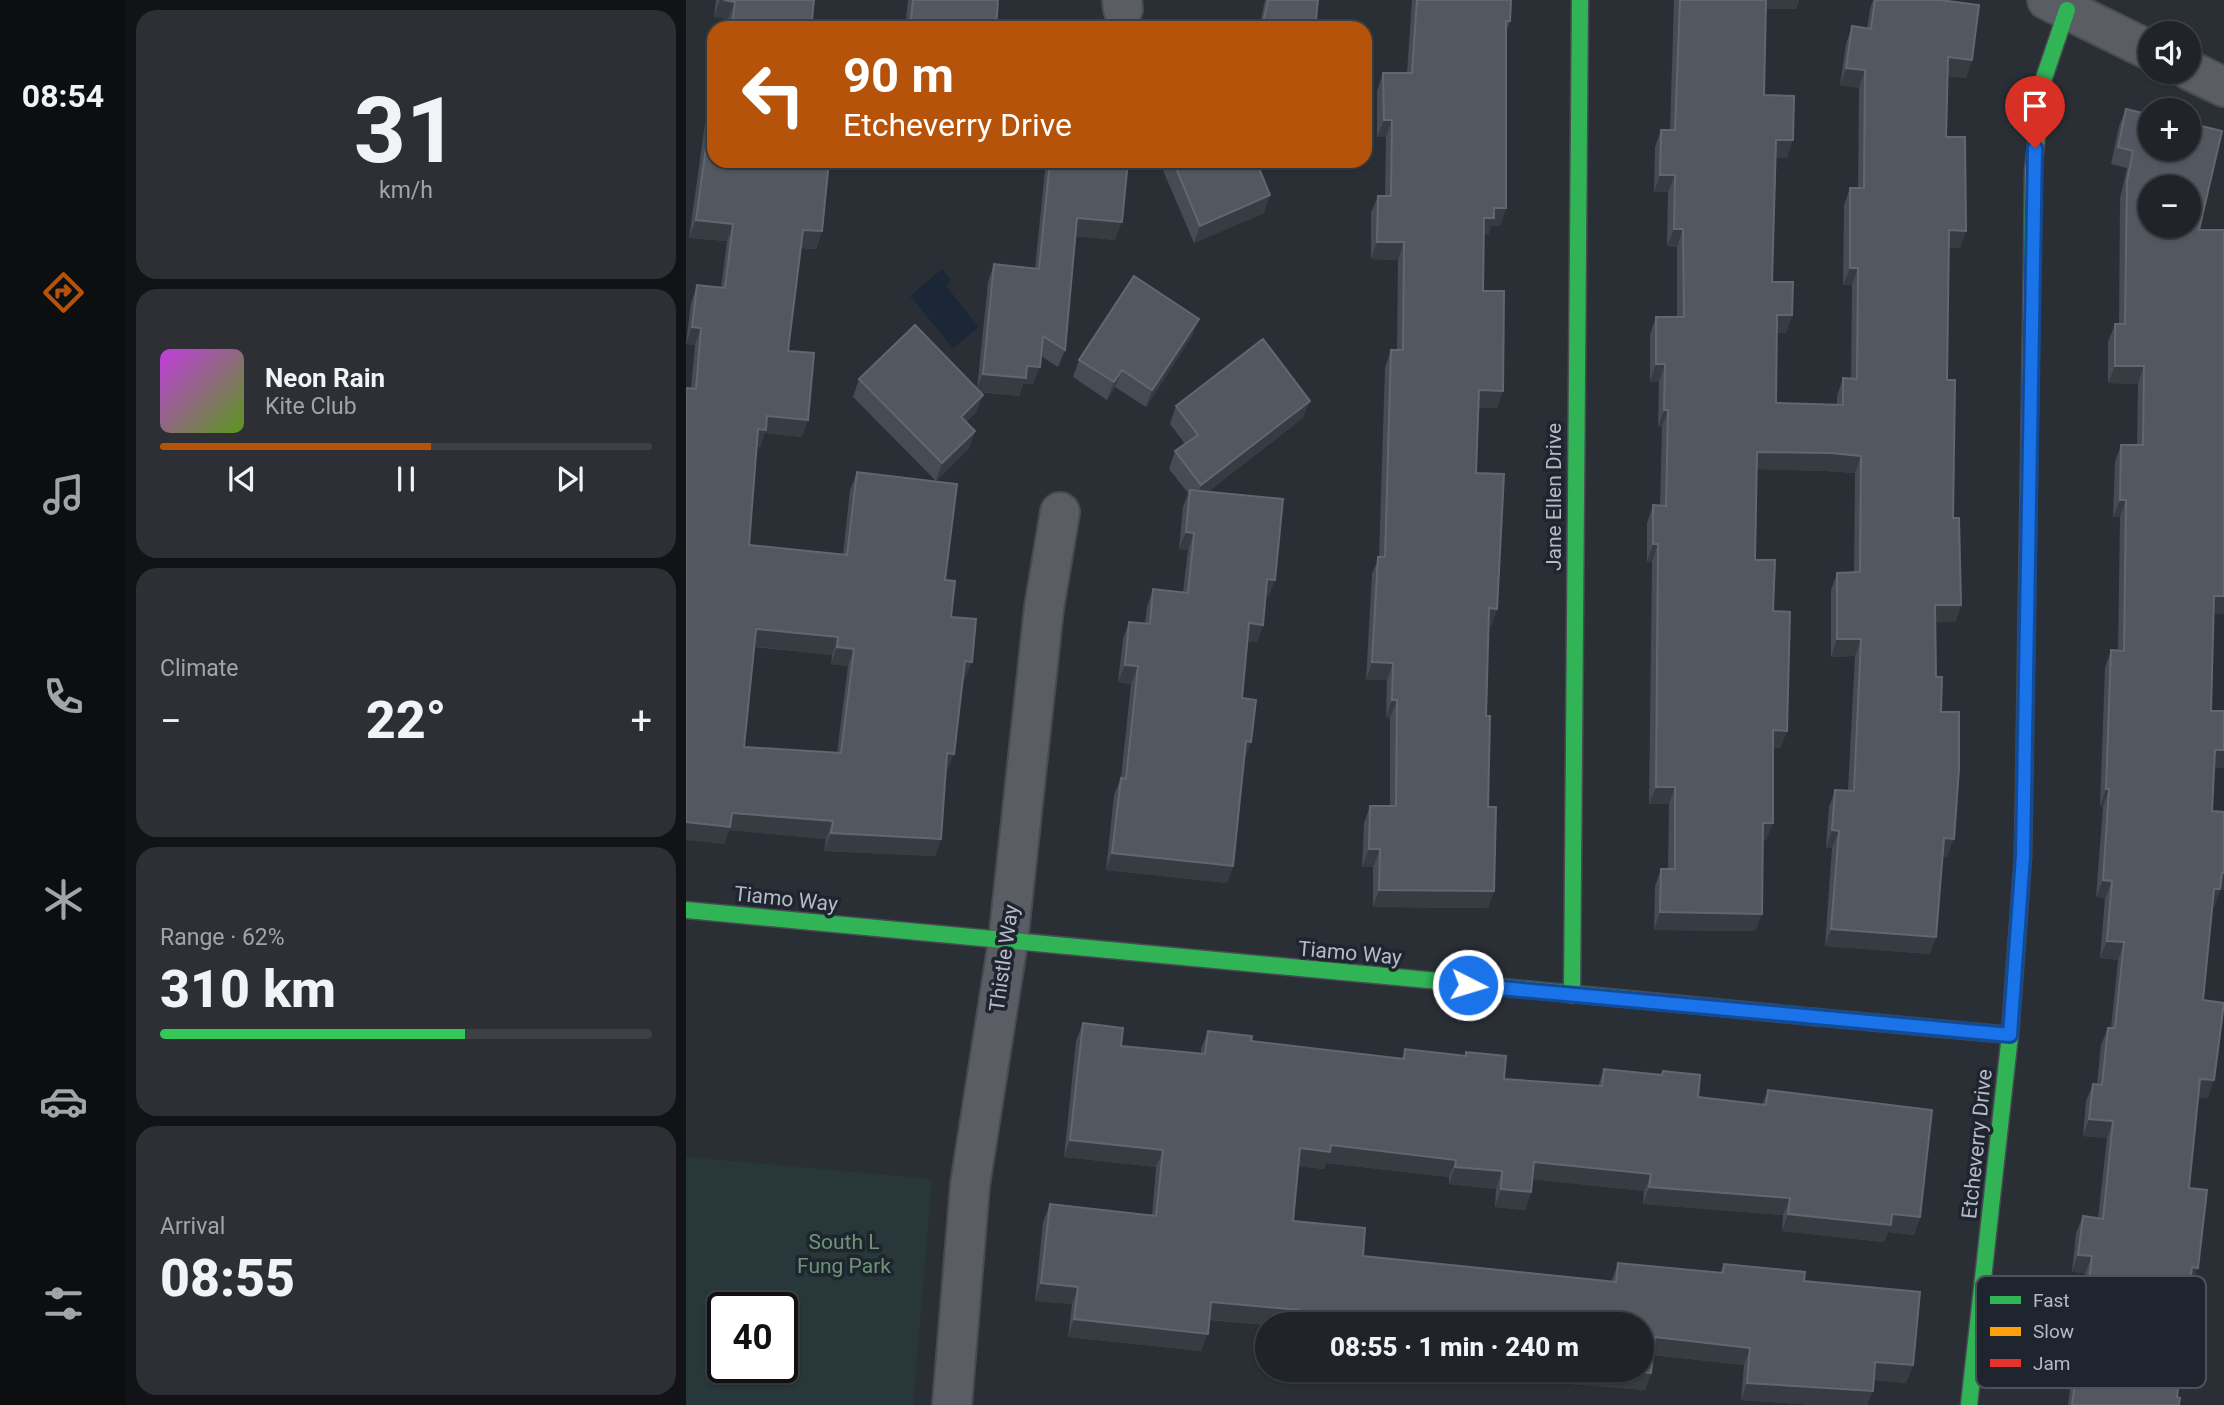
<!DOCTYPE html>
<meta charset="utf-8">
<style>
:root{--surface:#202328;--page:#2d2f34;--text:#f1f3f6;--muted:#a2a4a8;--line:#3d4045;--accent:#b45309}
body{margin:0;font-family:Roboto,sans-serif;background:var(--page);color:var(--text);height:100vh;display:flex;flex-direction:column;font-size:26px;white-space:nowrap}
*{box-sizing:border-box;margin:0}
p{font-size:23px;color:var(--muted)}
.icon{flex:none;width:38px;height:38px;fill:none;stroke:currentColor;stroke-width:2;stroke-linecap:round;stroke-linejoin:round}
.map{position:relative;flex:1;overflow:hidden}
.sheet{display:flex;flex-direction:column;gap:10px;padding:10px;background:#121316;width:560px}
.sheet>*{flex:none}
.banner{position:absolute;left:21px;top:21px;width:665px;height:147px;border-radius:21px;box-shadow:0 2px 5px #0004,0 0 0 2px var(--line);background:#b45309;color:#fff;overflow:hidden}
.buttons{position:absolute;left:1452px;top:21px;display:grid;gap:14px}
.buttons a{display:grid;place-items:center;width:63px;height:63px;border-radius:50%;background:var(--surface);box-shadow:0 2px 5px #0004,0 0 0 2px var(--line);font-size:35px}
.speed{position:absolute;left:21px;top:1292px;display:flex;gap:14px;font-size:35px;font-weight:700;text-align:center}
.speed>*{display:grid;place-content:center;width:91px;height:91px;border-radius:50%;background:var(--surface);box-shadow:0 2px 5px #0004,0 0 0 2px var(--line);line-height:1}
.speed .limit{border:4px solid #111;border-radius:10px;background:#fff;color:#111}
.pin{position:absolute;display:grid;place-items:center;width:60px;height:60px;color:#fff;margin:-72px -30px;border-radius:50% 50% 50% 0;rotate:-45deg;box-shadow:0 0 7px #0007}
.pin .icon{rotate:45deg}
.me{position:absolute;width:77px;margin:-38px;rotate:95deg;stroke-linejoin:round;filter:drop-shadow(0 0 5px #0008)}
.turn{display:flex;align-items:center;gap:24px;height:147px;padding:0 21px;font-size:32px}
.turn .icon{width:91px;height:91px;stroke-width:2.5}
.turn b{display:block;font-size:49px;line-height:60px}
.big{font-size:52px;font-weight:800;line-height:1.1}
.sheet .card{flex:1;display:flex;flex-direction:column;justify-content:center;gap:10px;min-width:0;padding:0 24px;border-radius:21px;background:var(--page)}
.sheet .dial{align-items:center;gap:0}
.dial b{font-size:91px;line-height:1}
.song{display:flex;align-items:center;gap:21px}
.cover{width:84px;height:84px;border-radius:10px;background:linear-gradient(135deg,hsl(290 70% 55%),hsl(90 70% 35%))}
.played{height:7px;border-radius:4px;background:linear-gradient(90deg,var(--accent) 55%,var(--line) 55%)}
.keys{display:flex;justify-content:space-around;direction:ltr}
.heat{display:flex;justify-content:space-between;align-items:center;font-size:38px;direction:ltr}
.charge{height:10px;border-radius:5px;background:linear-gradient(90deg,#34c759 62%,var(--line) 0)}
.trip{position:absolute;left:569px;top:1312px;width:399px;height:70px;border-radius:35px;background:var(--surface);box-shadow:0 2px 5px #0004,0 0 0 2px var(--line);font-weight:800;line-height:70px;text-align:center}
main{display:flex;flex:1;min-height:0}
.menu{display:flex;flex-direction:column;width:126px;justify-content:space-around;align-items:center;background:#0d0e10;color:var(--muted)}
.menu .icon{width:49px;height:49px}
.menu .selected{color:var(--accent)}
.menu b{font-size:32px;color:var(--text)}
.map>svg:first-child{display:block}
.green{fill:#28373a;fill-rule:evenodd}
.water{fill:#1b2636}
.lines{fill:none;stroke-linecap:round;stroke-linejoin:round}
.street-casing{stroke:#484b52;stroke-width:42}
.fast-casing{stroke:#484b52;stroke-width:19}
.slow-casing{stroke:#484b52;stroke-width:19}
.jam-casing{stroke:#484b52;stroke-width:19}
.street{stroke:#5a5d63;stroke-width:38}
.fast{stroke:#30b455;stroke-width:16}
.slow{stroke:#ff9f0a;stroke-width:16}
.jam{stroke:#e5322d;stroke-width:16}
.wall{fill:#474b53;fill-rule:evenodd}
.shaded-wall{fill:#373b42}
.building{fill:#53575f;stroke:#62676f;stroke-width:2;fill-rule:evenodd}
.route-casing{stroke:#114b97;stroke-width:18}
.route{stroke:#1a73e8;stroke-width:12}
.labels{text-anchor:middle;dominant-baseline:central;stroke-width:7;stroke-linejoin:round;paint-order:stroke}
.street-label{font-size:21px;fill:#b5bbc6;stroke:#1e252f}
.park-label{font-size:21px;fill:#6e9478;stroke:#1e252f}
.key{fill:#1e252f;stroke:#4b525c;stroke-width:2}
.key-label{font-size:19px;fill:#b5bbc6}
</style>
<main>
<nav class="menu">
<b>08:54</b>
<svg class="icon selected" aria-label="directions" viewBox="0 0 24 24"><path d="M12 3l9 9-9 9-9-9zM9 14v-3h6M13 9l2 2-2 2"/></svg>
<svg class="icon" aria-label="music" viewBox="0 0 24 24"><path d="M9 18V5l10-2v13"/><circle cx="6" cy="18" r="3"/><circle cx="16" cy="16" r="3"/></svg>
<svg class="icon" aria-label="phone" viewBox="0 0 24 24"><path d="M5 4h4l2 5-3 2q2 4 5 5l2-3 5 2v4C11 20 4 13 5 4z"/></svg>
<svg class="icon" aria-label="climate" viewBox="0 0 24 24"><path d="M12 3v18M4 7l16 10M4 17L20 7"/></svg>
<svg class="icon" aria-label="car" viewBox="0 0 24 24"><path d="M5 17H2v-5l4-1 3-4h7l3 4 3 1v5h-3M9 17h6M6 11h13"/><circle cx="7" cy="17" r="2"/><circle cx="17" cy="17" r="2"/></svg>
<svg class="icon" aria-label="filters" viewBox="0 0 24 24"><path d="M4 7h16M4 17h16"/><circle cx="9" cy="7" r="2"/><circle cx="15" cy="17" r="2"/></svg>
</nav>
<section class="sheet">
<div class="card dial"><b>31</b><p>km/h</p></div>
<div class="card">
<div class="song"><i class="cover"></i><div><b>Neon Rain</b><p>Kite Club</p></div></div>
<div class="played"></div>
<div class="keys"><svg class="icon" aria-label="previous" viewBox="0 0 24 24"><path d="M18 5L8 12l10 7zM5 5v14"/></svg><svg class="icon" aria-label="pause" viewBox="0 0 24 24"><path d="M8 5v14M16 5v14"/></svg><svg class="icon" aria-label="next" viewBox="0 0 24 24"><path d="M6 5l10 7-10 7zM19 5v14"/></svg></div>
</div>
<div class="card"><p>Climate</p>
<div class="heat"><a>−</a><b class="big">22°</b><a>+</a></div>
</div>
<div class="card"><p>Range · 62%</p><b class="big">310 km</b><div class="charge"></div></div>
<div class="card"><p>Arrival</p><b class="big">08:55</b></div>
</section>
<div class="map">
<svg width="1538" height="1405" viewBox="0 0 1538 1405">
<rect width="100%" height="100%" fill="#2a2f36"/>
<path class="green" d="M0,1157L246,1179L227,1405H0ZM37,1307H96V1367H37Z"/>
<path class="water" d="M256,269L265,280L260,286L293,327L267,348L224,296Z"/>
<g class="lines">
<g class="street-casing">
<path id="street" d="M436,0L437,9
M1361,0L1465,51
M1503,70L1538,87
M266,1405L284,1185L322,942L358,608L374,512"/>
</g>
<g class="fast-casing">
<path id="fast" d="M1346,266L1347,171L1357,81L1381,10
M0,910L953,1000
M886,995L894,0
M1129,1017L1324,1035
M1283,1405L1324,1035L1337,856L1341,603"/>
</g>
<g class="slow-casing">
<path id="slow" d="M1341,603L1346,266"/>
</g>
<g class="jam-casing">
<path id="jam" d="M953,1000L1129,1017"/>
</g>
<use href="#street" class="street"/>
<use href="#fast" class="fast"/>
<use href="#slow" class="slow"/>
<use href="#jam" class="jam"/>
</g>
<path class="wall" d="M30,0H128L125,28H41L42,19L28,17Z
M222,0H312L310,28H219Z
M579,0H632L629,28H573Z
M726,0H825L824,21L820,32V208L814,226H805L802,235H798L797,291L817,391L811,408H793L790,473L811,609L805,626H802L800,716L802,807L808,891L802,908L687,907V867H676L678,823L684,806H704V718L700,717L701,680H680L686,574L693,557L699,367L705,350H711L712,260L685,259V213L692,196H699L700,137H691V91L697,73H721Z
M988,0H1113L1110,9H1080L1078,95L1101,158H1090L1086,282L1106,315L1100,333H1091L1090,403L1151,404V396L1157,378L1165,379L1166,285H1157L1158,205L1164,188H1172L1173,88L1154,85L1160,44L1166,26L1181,29L1184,9L1187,0H1254L1286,60L1280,78L1261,76L1260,137L1280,231L1274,248H1263L1261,380L1267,518L1275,605L1269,622H1249L1250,677L1255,712L1261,857L1257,856L1244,954L1139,946L1146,848H1140L1143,807L1149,790H1162L1169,656L1145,657V590L1151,573L1168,572L1169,473L1139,471L1071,469L1069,560L1087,611L1101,731L1094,748H1087V823L1080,840H1077L1076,914L1069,931L968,930L969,886L975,869H982L983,804H963L966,562H961V523L967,505H974L976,427H972L973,382H964V334L970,317H991V247L981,246L982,192H968L969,147L975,130H984Z
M28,82V161L136,231L130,249L115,248L102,351L116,437L79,433L74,447H70L63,545L157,554L164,490L171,472L259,580L265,617L279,679H277L261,771H260L255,839L249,856L138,851L140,839L43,830L38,844L5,388L9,345L0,344L5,303L11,285L35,288L41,241L3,238L23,95ZM68,647L146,655L145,664L162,666L151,753L58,747Z
M1440,109L1513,230H1538V614H1527L1525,711H1538V768L1528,767L1526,811L1538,812V890H1534L1528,907H1526L1517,1000L1522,1098L1512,1097L1503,1188L1505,1285H1504L1491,1397L1493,1405H1382L1399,1273L1386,1272L1390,1233L1397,1216L1412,1218L1421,1138L1397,1136L1400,1101L1407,1084H1411L1415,1045L1422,1028H1425L1432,960L1414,958L1419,898L1410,897L1417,807L1414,806L1419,668L1425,650H1432L1434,517H1427L1429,462L1435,445H1451L1452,384L1422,383V342L1429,324H1433L1434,198L1441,168L1425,164L1433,126Z
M360,161H442L429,240L389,236L379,350L372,367L355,356L347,384H337L333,396L294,392L297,395L290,412L280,422L289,431L283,448L250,481L167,397L173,379L291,389L302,282L308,264L349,268Z
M473,161H570L578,213L508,243Z
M506,336L460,407L429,387L421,400L387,377L393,360Z
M490,406L617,418L523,491L589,580L582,597H579L577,625L571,642L561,641L556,698L559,759H558L547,866L541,883L420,870L428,795L435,778L445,684L432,682L437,639L443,622L459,623L461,607L467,589L497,592L502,550L493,549L497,507L502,493L483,469L489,451L499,444L484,424Z
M397,1023L435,1046L515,1054V1049L522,1031L565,1041L716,1058L719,1049L778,1056L780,1052L818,1079L912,1086L918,1069L975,1075L977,1071L1012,1097L1076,1105L1082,1090L1234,1217L1228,1235L1202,1232L1198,1242L1096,1231L1097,1215L957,1204L958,1191L846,1179L845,1192L839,1210L809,1207L810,1189L763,1184V1177L640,1163L638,1169L612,1166L607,1221L677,1256L925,1282L932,1263L1034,1273L1038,1264L1118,1281L1227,1365L1220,1383L1188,1380L1181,1405H1128L1055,1400L1058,1365L967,1355L965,1373L959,1390L821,1379L822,1370H956V1325H581L523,1320L515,1351L382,1337L386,1304L349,1301L357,1222L364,1204L466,1215L470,1167L378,1157L390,1041Z"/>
<path class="shaded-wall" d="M34,0L49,2L42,19L28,17Z
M1077,0H1113L1110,9H1074Z
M1262,57L1286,60L1280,78L1255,75Z
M1160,68L1179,70L1173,88L1154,85Z
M698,120H706L700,137H691Z
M1090,140H1107L1101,158H1084Z
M974,175H989L982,192H968Z
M584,195L578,213L508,243L514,226Z
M808,208H820L814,226H805L802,235H792L798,218Z
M391,218L436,222L429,240L385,235Z
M10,220L47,224L41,241L3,238Z
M988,229H997L991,247L981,246Z
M117,230L136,231L130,249L111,247Z
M1263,230L1280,231L1274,248H1257Z
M691,242H718L712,260L685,259Z
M1164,268H1172L1166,285H1157Z
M1091,315H1106L1100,333H1085Z
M513,319L506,336L460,407L466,390Z
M6,327L15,328L9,345L0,344Z
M970,364H979L973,382H964Z
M341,366L354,367L347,384H337L333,396L290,391L297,374Z
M1429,366H1458L1452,384L1422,383Z
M436,370L429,387L421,400L428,382Z
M793,390L817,391L811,408H787Z
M297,395L290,412L269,434L275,417Z
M624,401L617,418L509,502L515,485Z
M978,410H982L976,427H972Z
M81,416L122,420L116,437L79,433L74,447L65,446L72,429Z
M289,431L283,448L250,481L256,463Z
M1071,452L1145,453L1175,456L1169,473L1139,471L1065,469Z
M1434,500H1440L1434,517H1427Z
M500,532L508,533L502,550L493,549Z
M967,544H972L966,562H961Z
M581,579L589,580L582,597L575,596Z
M1528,596H1538V614H1521Z
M1249,605H1275L1269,622H1243Z
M803,608L811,609L805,626H796Z
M563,623L577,625L571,642L557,641Z
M70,629L152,637L146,655L64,646Z
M1151,639H1175L1169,656L1145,657Z
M151,647L168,649L162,666L145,664Z
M279,661L286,662L279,679L273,678Z
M686,662L707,663L701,680H680Z
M439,665L452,666L445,684L432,682Z
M706,700H711L704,718L700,717Z
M1087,730L1101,731L1094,748H1081Z
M560,741L565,742L559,759H553Z
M1529,750H1538V768L1522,767Z
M261,753L268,754L261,771H255Z
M970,787H989L983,804H963Z
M1420,789H1423L1417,807L1414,806Z
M46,813L147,821L140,839L43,830L38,844L0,840V822Z
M1077,823H1087L1080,840H1071Z
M1146,830L1153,831L1146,848H1140Z
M145,833L255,839L249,856L138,851Z
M1258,838L1268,839L1261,857L1252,856Z
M683,849H694L687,867H676Z
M426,853L547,866L541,883L420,870Z
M1536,873H1538V890H1534L1528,907L1521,906L1528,889Z
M1417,880L1426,881L1419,898L1410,897Z
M693,890L808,891L802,908L687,907Z
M974,912L1076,914L1069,931L968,930Z
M1145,929L1250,937L1244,954L1139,946Z
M1421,941L1438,942L1432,960L1414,958Z
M1514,1079L1528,1080L1522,1098L1508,1096Z
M1403,1119L1427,1121L1421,1138L1397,1136Z
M384,1140L477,1150L470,1167L378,1157Z
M645,1145L770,1160L763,1177L640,1163L638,1169L608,1166L614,1148Z
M848,1162L965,1174L958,1191L842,1179Z
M769,1167L816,1171L810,1189L763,1184Z
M963,1187L1104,1198L1097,1215L957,1204Z
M815,1189L845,1192L839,1210L809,1207Z
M1102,1214H1206L1234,1217L1228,1235L1202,1232L1198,1242L1096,1231Z
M1392,1255L1406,1256L1399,1273L1386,1272Z
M1506,1267L1512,1268L1505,1285L1500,1284Z
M355,1283L392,1287L386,1304L349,1301Z
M525,1302L613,1310L608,1325H581L519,1319Z
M388,1319L522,1334L515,1351L382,1337Z
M740,1321L768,1325H739Z
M969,1337L1064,1348L1058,1365L963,1354Z
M1189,1362L1227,1365L1220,1383L1183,1379Z
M824,1370H935L965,1373L959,1390L821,1379Z
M1061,1383L1187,1391L1181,1405H1128L1055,1400Z"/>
<path class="building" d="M38,0H128L125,28H46L49,2Z
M227,0H312L310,28H224Z
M582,0H632L629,28H576Z
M731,0H825L824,21H820V208H808V218H798L797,291H818L817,391L793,390L790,473L818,474L811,609L803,608L800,716H804L802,807H810L808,891L693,890L694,849H683L684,806H710L711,700H706L707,663L686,662L692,557H699L705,350H717L718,242H691L692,196H705L706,120H698L697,73H726Z
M994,0H1080L1078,95L1108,96L1107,140H1090L1086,282H1107L1106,315H1091L1090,403L1157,405V378L1171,379L1172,268H1164V188H1178L1179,70L1160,68L1166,26L1185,29L1189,0H1254L1293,5L1286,60L1262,57L1260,137H1279L1280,231L1263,230L1261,380H1269L1267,518H1273L1275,605H1249L1250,677H1256L1255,712H1273V769L1268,839L1258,838L1250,937L1145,929L1153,831L1146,830L1149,790L1168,791L1175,639H1151V573L1174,572L1175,456L1145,453L1071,452L1069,560H1089L1087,611L1104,612L1101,731L1087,730V823H1077L1076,914L974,912L975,869H989V787H970L972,544H967V505L980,506L982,410H978L979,364H970V317H998L997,229H988L989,175H974L975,130H989Z
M28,89V161H143L136,231L117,230L102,351L128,353L122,420L81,416L80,430L72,429L63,545L161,555L171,472L271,484L259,580L269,581L265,617L290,619L286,662L279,661L268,754L261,753L255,839L145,833L147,821L46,813L44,827L0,822V388L10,389L15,328L6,327L11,285L39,288L47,224L10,220ZM70,629L152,637L151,647L168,649L155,753L58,747Z
M1440,109L1465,115V149H1503V123L1536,131L1513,230H1538V596H1528L1525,711H1538V750H1529L1526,811L1538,812V873H1536L1534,889H1528L1517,1000L1538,1003L1528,1080L1514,1079L1503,1188L1521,1190L1512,1268L1506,1267L1491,1397L1494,1398L1493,1405H1386L1406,1256L1392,1255L1397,1216L1417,1219L1427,1121L1403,1119L1407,1084L1416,1085L1422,1028H1429L1438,942L1421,941L1426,881L1417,880L1423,789H1420L1425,650L1438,651L1440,500H1434L1435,445H1457L1458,366H1429V324H1439L1441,181L1447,151L1432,147ZM1465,187H1503V226H1465Z
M364,161H442L436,222L391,218L379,350L357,336L354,367L341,366L340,378L297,374L308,264L353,269Z
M487,161H570L584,195L514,226Z
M448,276L513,319L466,390L436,370L428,382L393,360Z
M229,325L297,395L275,417L289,431L256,463L173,379Z
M577,339L624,401L515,485L489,451L512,435L490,406Z
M504,490L597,499L589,580L581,579L577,625L563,623L556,698L570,700L565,742L560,741L547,866L426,853L435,778L440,779L452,666L439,665L443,622L464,624L467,589L502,593L508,533L500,532Z
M397,1023L437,1028L435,1046L519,1054L522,1031L566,1036L565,1041L718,1059L719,1049L780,1056V1052L820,1056L818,1079L916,1086L918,1069L976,1075L977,1071L1014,1075L1012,1097L1080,1105L1082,1090L1246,1110L1234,1217L1206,1214L1205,1225L1102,1214L1104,1198L963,1187L965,1174L848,1162L845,1192L815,1189L816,1171L769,1167L770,1160L645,1145L644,1152L614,1148L607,1221L679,1228L677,1256L930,1282L932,1263L1037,1273L1038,1264L1119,1272L1118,1281L1234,1292L1227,1365L1189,1362L1187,1391L1061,1383L1064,1348L969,1337L965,1373L935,1370H956V1325H768L740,1321V1325H612L613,1310L525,1302L522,1334L388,1319L392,1287L355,1283L364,1204L470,1216L477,1150L384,1140Z"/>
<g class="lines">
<g class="route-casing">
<path id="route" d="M782,985L1324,1035L1337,856L1349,148"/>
</g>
<use href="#route" class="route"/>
</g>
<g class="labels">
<g class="street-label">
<text transform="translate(868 497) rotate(-90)">Jane Ellen Drive</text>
<text transform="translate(100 899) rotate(6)">Tiamo Way</text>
<text transform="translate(664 953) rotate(5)">Tiamo Way</text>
<text transform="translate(318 958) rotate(-82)">Thistle Way</text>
<text transform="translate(1291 1144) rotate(-84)">Etcheverry Drive</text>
</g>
<g class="park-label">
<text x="158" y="1242">South L<tspan x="158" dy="24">Fung Park</tspan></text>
</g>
</g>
<rect x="1290" y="1276" width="230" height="112" rx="10" class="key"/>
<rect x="1304" y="1296" width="31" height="8" fill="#30b455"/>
<rect x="1304" y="1327" width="31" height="9" fill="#ff9f0a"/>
<rect x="1304" y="1359" width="31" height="8" fill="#e5322d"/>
<g class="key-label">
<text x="1347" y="1307">Fast</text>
<text x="1347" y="1338">Slow</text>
<text x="1347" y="1370">Jam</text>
</g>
</svg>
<div class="buttons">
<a><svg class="icon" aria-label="sound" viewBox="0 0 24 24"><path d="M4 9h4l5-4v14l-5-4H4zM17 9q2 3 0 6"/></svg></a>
<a>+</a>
<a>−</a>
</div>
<div class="speed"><div class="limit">40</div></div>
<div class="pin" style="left:1349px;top:148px;background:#d93025"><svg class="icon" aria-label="arrive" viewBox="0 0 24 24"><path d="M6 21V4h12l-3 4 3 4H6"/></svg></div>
<svg class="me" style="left:782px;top:985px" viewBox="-20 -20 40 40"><circle r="17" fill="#1a73e8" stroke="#fff" stroke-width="3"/><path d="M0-11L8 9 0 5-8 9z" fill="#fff"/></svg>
<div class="trip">08:55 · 1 min · 240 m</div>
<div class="banner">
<div class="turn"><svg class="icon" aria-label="left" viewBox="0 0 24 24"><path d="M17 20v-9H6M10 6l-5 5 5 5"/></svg><div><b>90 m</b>Etcheverry Drive</div></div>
</div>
</div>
</main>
